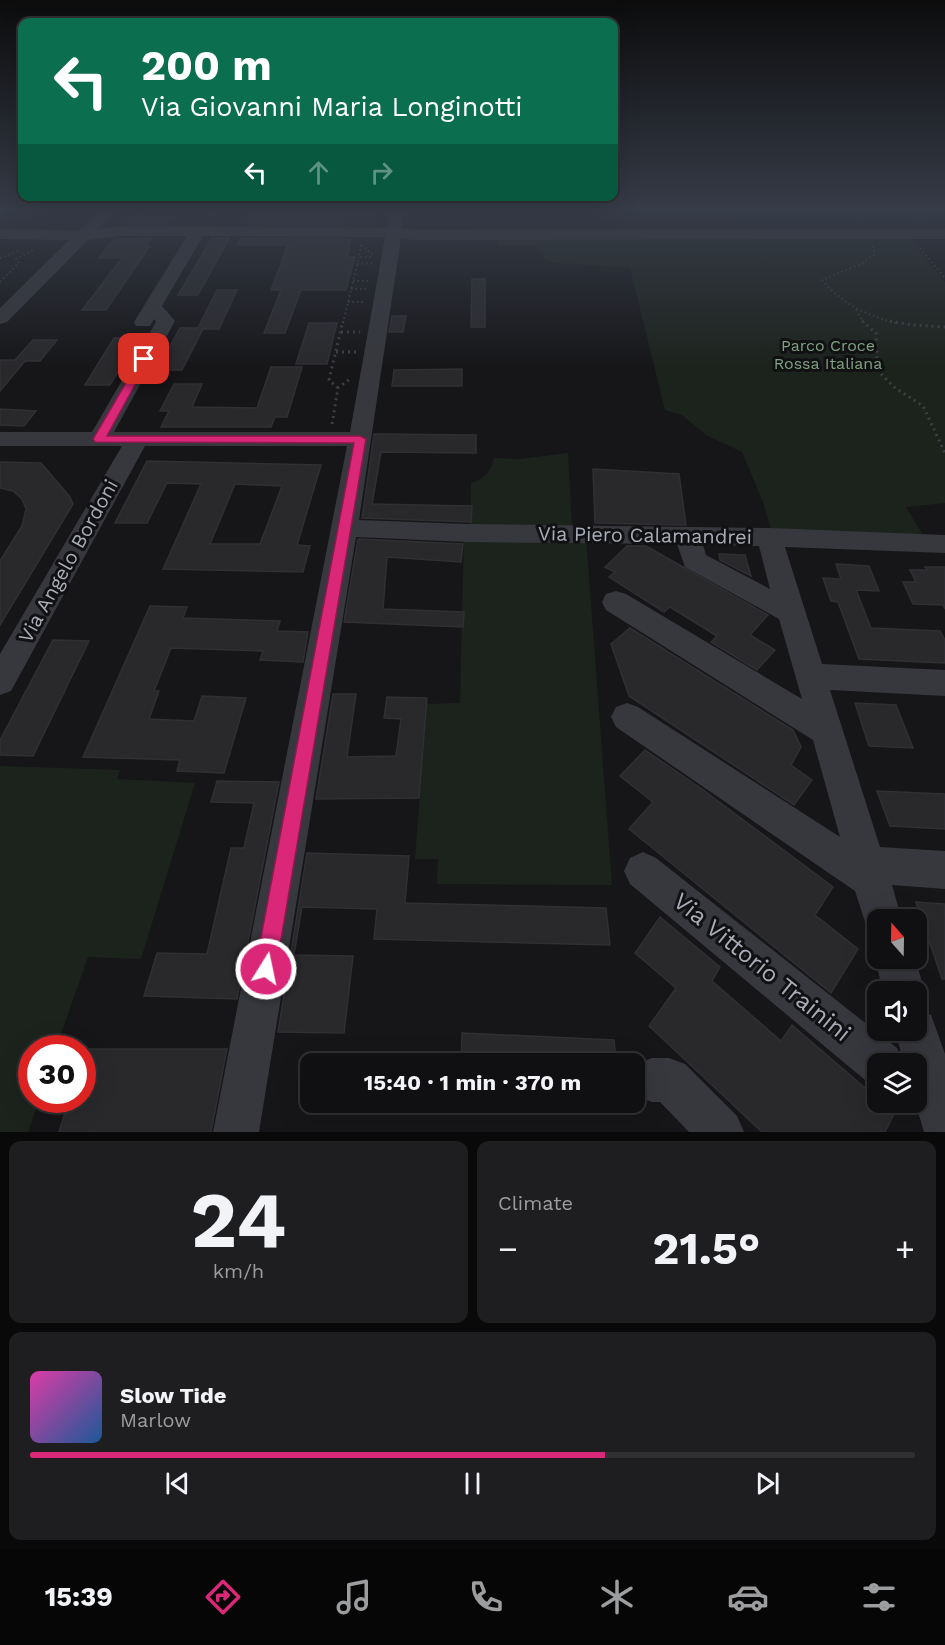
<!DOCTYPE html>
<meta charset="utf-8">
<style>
:root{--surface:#101012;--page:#1e1e20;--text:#f1f3f6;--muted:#9c9d9f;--line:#303032;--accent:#db2777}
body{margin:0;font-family:"Work Sans",sans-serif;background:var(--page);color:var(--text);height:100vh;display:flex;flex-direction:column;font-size:22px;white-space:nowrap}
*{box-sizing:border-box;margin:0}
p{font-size:20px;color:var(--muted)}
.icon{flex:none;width:33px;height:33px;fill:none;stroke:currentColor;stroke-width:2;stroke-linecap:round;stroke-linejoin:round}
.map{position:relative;height:1132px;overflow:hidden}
.side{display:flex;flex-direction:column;gap:9px;padding:9px;background:#09090a;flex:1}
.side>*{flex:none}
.banner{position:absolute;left:18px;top:18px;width:600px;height:183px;border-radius:12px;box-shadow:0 6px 24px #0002,0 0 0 2px var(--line);background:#0b6e4f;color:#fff;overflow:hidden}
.needle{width:39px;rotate:340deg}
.tools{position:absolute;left:867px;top:909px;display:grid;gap:12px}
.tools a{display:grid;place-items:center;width:60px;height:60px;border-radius:12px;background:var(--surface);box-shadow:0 6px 24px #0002,0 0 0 2px var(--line);font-size:30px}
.speed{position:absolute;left:18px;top:1035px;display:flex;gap:12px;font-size:30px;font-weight:700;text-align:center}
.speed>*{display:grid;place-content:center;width:78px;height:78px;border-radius:50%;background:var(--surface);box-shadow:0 6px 24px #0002,0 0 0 2px var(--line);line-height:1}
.speed .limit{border:9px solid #d22;background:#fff;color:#111}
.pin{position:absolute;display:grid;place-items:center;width:51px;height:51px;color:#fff;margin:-26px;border-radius:12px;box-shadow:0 3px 9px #0006}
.me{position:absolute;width:66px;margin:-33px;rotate:10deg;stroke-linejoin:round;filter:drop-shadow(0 0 4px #0008)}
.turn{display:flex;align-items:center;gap:21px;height:126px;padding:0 24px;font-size:27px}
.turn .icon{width:78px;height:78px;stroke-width:2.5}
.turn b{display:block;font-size:42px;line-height:51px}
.lanes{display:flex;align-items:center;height:57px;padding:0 24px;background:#0003;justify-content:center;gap:30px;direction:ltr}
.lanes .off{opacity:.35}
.big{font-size:45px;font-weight:700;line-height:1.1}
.side .widget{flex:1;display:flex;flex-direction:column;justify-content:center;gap:9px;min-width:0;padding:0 21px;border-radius:12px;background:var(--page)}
.side .dial{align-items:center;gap:0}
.dial b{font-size:78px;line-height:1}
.song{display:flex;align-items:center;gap:18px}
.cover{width:72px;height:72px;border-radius:9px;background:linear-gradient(135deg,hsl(320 70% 55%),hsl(210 70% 35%))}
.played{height:6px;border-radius:3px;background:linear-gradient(90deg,var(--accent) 65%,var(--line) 65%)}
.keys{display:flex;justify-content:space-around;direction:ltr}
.heat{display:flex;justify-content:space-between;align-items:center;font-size:33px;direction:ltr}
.side .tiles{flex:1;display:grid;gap:9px;grid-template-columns:1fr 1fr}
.widget:last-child{grid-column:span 2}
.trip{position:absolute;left:300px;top:1053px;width:345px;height:60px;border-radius:12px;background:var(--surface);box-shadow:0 6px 24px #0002,0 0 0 2px var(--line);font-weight:700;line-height:60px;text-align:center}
.menu{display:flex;height:96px;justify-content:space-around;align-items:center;background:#060607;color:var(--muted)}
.menu .icon{width:42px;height:42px}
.menu .active{color:var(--accent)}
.menu b{font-size:27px;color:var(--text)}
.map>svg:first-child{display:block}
.built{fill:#222225}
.green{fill:#1c231d}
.building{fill:#29292c;stroke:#303034;stroke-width:1.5;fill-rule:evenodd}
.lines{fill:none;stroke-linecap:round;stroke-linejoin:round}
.path-far1{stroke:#3d3f44;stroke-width:2;stroke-dasharray:1.5 3;stroke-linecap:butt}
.path{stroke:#3d3f44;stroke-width:3;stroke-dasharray:2 4;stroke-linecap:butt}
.minor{fill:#37383d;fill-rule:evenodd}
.route{fill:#db2777;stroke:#8e194d;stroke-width:1.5}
.labels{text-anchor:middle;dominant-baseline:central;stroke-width:6;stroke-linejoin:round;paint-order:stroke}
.far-park-label{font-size:16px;fill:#7fa381;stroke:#111113}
.street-label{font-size:20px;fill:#a8adb8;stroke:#111113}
.near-street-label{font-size:24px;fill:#a8adb8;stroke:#111113}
</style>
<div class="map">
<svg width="945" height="1132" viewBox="0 0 945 1132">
<rect width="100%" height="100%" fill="#161618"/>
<path class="built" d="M246,211H364V214H379L376,225L237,224Z"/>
<path class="green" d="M726,211H945V226L735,225Z
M498,236L909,238L945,282V503L906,507L923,535L771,529L763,502L742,452L706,435L682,415L665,410L630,268L555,263L545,260L535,246H497Z
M568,453L572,529L470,530L471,483C486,478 490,473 494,458L520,459Z
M464,536L586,537L612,885L437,884L438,859H415L427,704L460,703Z
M0,766L120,770L117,779L195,783L141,959L88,957L56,1048H32V1100H39L28,1132H0Z"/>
<path class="building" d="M256,211H347L342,225L249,224Z
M132,216L171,217L164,224H126Z
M152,238L145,246H150L106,310H82L122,258H99L114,239Z
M212,238H229L198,295H178Z
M241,238L351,239L347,257H355L346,290H301L285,333H264L281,290H271L288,245H237Z
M472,279H485V327H471Z
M217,290H237L219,329H203L182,370H157L180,328H198Z
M392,316H406L403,332H389Z
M309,323H337L327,364H296Z
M114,338H138L110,385H85Z
M33,340H57L40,361H25L0,391V360H15Z
M271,367H302L287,417H275L271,427H161L169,411H160L174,384H202L192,407L257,408Z
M462,369V386H392L394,370Z
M0,409L36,411L24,426L0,425Z
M374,434L476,435V453L381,452L372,504L472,506L471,522L362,518Z
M147,461L321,465L297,545L310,546L303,572L163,569L201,484L167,483L147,523H115ZM235,484L282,486L260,544H210Z
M0,462L41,463L70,497L73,504L0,625V561L22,526L26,509L22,499L13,491L0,488Z
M593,469L679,474L686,525L595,523Z
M358,539L463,544L461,562L387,557L383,609L464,612L463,627L344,622Z
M627,546H646L768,615L750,635L775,650L757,670L711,642L717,636L670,607L664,612L609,577L615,572L605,567Z
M719,554L745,555L751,576L720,560Z
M836,564L869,566L879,591L856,590L871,628L940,631L945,640V663L859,659L838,602L831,601L823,578L841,579Z
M925,567H945V609L943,605L913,604L903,582H916L910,570H927Z
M150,606L187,607L183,618L280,621L277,631L308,632L303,662L260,660L263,651L171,648L154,691H159L149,719L194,721L202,696L246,698L224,773L177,771L180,760L83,757Z
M630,628L793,730L801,747L791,765L812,780L794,805L629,696L611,644Z
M53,640L89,641L33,756L0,755V740Z
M333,694H356L347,757L396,756L401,719L384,718L387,697L427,698L419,798L316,799Z
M855,703L896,705L913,748L869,746Z
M645,750L702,789L833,887L815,915L858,949L831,993L629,829L653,802L620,776Z
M217,781L279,782L237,999L144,996L157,953L207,954L231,848H244L254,803L211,802Z
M877,791L945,794V829L890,826Z
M307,853L409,856L405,903L606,908L610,945L374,939L377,909L302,907L294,955L353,956L344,1033L278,1032Z
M916,902L945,904V979H942Z
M660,917L720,967L712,981L781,1041L792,1025L878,1099V1102H881L894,1114L885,1132H762L649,1026L676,988L635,953Z
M462,1033L614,1040L616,1064H461Z
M85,1049H227L211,1132H59L69,1100H82V1056Z"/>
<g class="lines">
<path class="path-far1" d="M858,211L866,222
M916,211L914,215L919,221
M208,217L210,214L240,212
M920,220L930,211
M361,245L359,257H372
M361,245L373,255
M873,246L875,254L863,263L822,280C842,304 866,315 896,323
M920,248L945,278
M0,258L21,250
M357,264L373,263
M353,281H370
M0,282L19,263L16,259L35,249
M351,289H368
M348,302H365
M856,310L864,323
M343,323L359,257"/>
<path class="path" d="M862,321L876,333L877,361L882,375L894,387L923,406L945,453
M890,321L912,325L945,327
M341,332H360
M336,352H357
M338,388L329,380L343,321
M332,424L338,388L351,378"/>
<path class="minor" d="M100,211H115L98,229L120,226L387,227L390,211H404L402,228L414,230L945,229V239L414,240L401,238L359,520L467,524L769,528L945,535V553L785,547L822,664L945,670V696L830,690L880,847L945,851V889L892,885L902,920H878V937L869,934L855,891L616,727L611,717L616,707L627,703L638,707L840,837L813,740L606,610L602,602L606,594L616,591L626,594L802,699L779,619L685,567L677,544L467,542L356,537L259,1132H213L347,446H145L11,691L0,695V654L122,446H0V432H92L156,322L154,319L150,326H136L134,322L187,236H120L88,240L7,322L0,324V308L69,240L0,239V229L79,231ZM203,236L385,237L350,432H114L175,321L162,306ZM703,545L759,546L770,589L706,555Z
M643,852L656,858L897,1048L903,1064H878V1085L865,1080L630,884L624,871L630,858Z
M878,952V958H915L925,992L919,1007L916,1008V992H883L875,958Z
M916,1009L931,1015L945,1054V1132H924L915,1102L916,1064H904L895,1030H916Z
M652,1058H669L685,1064L737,1116L744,1132H689L660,1102H652L636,1096V1064Z"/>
</g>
<linearGradient id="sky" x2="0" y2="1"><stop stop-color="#0c0c0d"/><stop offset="0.57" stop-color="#363c48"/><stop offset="1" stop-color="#363c48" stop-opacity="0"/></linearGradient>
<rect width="945" height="369" fill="url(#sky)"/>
<path class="route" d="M141,357L149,359L107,436H360L366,439L276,969L273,977L266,980L258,977L255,969L354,443L95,442L93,439Z"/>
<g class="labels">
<g class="far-park-label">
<text x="828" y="345">Parco Croce<tspan x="828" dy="18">Rossa Italiana</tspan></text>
</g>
<g class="street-label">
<text transform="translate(645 535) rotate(1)">Via Piero Calamandrei</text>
<text transform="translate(68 561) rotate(-61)">Via Angelo Bordoni</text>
</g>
<g class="near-street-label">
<text transform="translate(762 967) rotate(39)">Via Vittorio Trainini</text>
</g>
</g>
</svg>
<div class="tools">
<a><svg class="needle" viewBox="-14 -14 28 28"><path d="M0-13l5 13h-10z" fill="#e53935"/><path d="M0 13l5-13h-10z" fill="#9c9d9f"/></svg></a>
<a><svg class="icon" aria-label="sound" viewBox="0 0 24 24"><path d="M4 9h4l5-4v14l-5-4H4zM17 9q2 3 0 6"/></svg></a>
<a><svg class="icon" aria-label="layers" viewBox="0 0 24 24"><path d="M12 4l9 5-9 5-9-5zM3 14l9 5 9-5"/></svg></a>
</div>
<div class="speed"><div class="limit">30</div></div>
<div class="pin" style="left:144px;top:359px;background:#d93025"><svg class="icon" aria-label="arrive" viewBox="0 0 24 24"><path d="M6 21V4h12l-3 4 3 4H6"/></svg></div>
<svg class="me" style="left:266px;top:969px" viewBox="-20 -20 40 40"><circle r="17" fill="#db2777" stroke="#fff" stroke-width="3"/><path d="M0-11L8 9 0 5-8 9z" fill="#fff"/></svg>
<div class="trip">15:40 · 1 min · 370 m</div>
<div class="banner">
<div class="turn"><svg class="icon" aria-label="left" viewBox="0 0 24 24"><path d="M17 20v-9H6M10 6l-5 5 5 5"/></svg><div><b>200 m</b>Via Giovanni Maria Longinotti</div></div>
<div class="lanes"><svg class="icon" aria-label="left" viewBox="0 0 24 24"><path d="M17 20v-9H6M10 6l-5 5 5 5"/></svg><svg class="icon off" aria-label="ahead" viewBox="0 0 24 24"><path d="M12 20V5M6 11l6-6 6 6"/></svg><svg class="icon off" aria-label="right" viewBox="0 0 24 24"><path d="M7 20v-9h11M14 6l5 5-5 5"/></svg></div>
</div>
</div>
<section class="side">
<div class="tiles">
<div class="widget dial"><b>24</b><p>km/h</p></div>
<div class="widget"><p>Climate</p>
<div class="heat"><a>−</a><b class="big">21.5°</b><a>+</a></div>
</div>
<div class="widget">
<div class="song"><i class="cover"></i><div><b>Slow Tide</b><p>Marlow</p></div></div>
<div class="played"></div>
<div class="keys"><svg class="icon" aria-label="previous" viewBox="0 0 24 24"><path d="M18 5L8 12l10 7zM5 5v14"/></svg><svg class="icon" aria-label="pause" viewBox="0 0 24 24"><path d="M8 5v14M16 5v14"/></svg><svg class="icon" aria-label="next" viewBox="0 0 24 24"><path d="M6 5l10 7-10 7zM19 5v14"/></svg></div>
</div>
</div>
</section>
<nav class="menu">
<b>15:39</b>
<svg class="icon active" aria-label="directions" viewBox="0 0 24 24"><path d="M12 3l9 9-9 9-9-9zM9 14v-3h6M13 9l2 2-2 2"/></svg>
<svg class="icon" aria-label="music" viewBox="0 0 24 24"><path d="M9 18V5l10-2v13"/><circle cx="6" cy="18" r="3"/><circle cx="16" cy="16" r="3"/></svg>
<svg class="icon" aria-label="phone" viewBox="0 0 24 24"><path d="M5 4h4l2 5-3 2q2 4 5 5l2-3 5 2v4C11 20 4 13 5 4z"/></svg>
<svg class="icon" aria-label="climate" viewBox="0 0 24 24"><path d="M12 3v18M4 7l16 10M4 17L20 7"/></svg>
<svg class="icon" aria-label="car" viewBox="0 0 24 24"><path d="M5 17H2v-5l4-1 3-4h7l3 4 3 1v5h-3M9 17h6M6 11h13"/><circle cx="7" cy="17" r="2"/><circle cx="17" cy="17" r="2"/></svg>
<svg class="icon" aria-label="filters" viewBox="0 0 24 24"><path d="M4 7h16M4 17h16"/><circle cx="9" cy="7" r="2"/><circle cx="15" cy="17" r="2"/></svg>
</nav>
